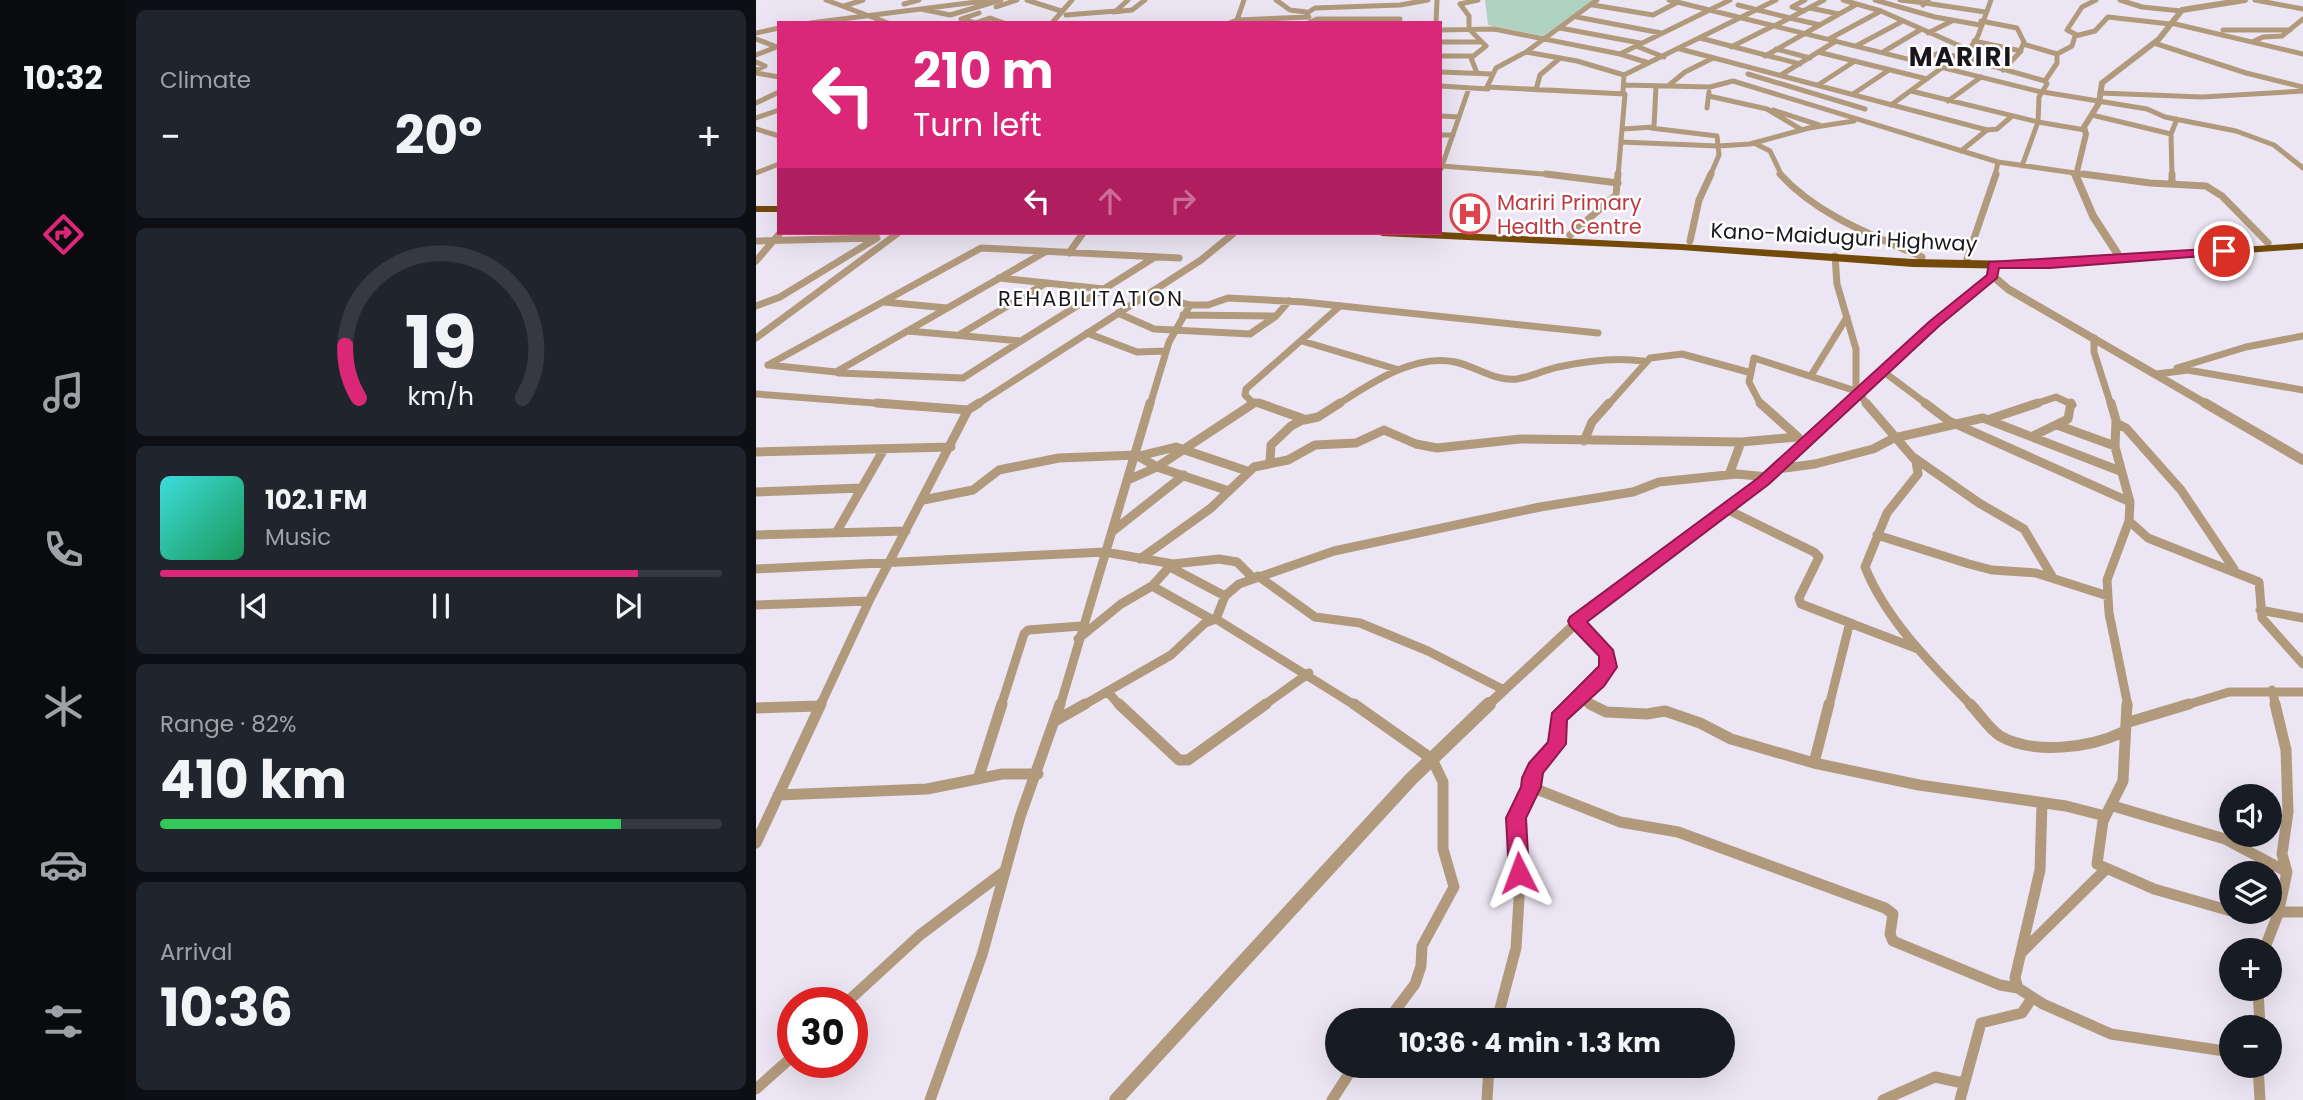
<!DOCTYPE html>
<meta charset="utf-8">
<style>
:root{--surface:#171b24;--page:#20242c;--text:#f1f3f6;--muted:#9ea1a6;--line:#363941;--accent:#db2777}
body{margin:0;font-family:Poppins,sans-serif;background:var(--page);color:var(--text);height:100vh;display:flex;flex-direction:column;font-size:26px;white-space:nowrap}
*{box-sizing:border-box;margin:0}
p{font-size:23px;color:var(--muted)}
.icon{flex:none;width:38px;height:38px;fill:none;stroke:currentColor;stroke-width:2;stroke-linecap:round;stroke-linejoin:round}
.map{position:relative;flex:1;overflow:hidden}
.sheet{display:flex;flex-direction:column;gap:10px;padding:10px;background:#0d0f14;width:630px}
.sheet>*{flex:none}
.top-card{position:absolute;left:21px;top:21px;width:665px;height:214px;border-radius:0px;box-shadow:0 7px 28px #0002;background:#db2777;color:#fff;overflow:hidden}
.controls{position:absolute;left:1463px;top:784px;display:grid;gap:14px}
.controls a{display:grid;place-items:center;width:63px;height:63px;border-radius:50%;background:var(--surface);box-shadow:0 7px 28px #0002;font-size:35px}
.speed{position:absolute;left:21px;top:987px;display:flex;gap:14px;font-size:35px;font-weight:700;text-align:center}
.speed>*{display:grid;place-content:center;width:91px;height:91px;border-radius:50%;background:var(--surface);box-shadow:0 7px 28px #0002;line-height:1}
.speed .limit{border:10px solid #d22;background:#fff;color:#111}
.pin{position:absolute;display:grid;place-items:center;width:60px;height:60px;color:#fff;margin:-30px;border:4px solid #fff;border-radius:50%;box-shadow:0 2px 7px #0007}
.me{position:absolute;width:77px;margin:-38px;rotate:357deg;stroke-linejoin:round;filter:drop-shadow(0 0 5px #0008)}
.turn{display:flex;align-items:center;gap:24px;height:147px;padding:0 21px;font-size:32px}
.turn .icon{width:91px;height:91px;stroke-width:2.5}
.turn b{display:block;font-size:49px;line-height:60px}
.lanes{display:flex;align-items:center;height:66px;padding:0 21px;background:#0003;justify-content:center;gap:35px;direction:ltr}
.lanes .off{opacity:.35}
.big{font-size:52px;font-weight:700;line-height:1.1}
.sheet .widget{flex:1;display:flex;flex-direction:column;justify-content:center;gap:10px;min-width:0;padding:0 24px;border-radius:10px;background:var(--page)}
.sheet .dial{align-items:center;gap:0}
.dial svg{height:182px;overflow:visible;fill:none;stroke:var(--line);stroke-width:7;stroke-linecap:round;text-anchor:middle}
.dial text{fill:var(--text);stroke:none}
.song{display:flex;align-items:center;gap:21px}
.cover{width:84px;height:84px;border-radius:10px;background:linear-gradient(135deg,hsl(180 70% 55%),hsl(150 70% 35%))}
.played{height:7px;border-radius:4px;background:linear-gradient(90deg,var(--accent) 85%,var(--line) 85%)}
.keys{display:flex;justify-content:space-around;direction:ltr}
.heat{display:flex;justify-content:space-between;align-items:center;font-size:38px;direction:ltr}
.charge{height:10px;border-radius:5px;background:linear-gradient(90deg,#34c759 82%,var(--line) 0)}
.trip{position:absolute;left:569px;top:1008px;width:410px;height:70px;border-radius:35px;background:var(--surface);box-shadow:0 7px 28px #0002;font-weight:700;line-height:70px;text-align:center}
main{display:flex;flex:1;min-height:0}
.tab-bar{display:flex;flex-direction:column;width:126px;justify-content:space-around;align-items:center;background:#090b0e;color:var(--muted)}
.tab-bar .icon{width:49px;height:49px}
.tab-bar .current{color:var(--accent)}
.tab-bar b{font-size:32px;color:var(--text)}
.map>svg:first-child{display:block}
.green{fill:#afd3c0}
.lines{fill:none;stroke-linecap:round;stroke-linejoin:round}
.minor-far3{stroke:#b1997c;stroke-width:5}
.minor-far2{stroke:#b1997c;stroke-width:7}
.minor-far1{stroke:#b1997c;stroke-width:9}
.minor{stroke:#b1997c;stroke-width:11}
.tertiary-far3{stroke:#b1997c;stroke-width:6}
.tertiary-far2{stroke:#b1997c;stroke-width:8}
.tertiary-far1{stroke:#b1997c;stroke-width:10}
.tertiary{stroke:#b1997c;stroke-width:14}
.trunk{fill:#744a0b;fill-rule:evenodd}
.route{fill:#db2777;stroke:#8e194d;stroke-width:2}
.labels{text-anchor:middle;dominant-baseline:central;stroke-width:5;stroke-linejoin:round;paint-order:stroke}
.far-health-label{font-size:21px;fill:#be3a42;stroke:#fff;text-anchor:start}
.far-street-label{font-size:21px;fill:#19171c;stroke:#fff}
.far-neighbourhood-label{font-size:21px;letter-spacing:2px;fill:#19171c;stroke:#fff}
.far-district-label{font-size:26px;font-weight:bold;letter-spacing:2px;fill:#19171c;stroke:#fff}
</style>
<main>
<nav class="tab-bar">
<b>10:32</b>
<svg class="icon current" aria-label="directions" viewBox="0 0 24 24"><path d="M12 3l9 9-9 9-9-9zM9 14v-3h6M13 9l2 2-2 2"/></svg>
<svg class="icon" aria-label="music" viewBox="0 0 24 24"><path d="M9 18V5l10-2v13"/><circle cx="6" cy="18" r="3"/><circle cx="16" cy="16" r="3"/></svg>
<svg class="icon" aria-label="phone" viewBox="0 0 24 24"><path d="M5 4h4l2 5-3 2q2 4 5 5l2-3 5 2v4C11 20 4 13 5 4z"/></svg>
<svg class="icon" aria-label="climate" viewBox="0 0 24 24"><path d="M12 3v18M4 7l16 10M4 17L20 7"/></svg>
<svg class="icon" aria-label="car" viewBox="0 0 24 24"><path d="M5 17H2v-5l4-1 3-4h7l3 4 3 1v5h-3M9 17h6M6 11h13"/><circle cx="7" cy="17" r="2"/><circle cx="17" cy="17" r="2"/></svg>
<svg class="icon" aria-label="filters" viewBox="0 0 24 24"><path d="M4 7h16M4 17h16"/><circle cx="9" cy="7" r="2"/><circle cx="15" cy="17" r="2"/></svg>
</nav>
<section class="sheet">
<div class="widget"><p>Climate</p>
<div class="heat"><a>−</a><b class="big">20°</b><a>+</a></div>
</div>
<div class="widget dial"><svg viewBox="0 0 100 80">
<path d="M14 69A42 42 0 1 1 86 69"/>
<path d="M14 69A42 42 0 0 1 8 46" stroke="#db2777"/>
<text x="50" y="56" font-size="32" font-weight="700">19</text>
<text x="50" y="72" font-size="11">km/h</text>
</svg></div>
<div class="widget">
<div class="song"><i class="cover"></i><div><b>102.1 FM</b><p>Music</p></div></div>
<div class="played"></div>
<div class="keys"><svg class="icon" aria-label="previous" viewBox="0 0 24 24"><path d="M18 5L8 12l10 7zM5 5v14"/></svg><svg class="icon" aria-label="pause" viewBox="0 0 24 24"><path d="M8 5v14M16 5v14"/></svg><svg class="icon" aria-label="next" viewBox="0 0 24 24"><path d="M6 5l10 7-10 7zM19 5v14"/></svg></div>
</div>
<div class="widget"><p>Range · 82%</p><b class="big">410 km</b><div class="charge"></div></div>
<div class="widget"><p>Arrival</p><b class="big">10:36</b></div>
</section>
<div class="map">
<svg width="1547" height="1100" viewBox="0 0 1547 1100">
<rect width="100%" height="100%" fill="#ece6f4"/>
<path class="green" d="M729,0H838L787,36L732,25Z"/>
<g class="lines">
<path class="minor-far3" d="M70,0L132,23
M271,0L305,11
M520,0L534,10L550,12L552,16
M841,0L770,52L740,68L731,87L869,94L862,176
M913,0L1281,91L1391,109L1409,117L1480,131L1518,145L1547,168
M1087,0L1125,11L1213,50
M1119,0L1179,17L1224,25
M1144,0L1169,3L1167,5
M1172,0L1169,3L1229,12
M1364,0L1386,7L1425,11
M1499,0L1547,9
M148,4L163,0
M704,4L713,16V29L730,46L715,58L721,73
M704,4L722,0
M837,5L897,15L922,2
M982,5L1034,18L1018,26
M88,6L107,0
M240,7L261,0
M1054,8L1083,14
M165,9L194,15L245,0
M1048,11L1036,7L1049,0
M357,12L376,10L389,0
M551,13L559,8L644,5L672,0
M310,15L360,11L372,0
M821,17L905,33
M1034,18L1068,0
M1034,18L1064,25
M481,20L553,17
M1225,21L1261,28L1268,42L1265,49
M54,23L236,0
M219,23L205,19L223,13
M219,23L234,18L248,23
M296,23L316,0
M473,23L481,20L488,0
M552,23L561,19H607
M605,23L607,19H644
M680,23L681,0
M1415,23L1547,54
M804,28L884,43
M684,30L738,29L864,54L974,0
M1467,30H1534
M0,33L23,28
M1172,33L1196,21
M1321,35L1311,30L1326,7L1340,0
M944,38L1044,64
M0,39L21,47
M1073,39L1125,11
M1218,41L1265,51L1247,70
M684,42H726
M1496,42L1507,37L1526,36L1547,19
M1398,43L1490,73L1547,87
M1267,44L1301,54V63L1289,81
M880,46L908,57
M1100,46L1145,22
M975,47L1017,26
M924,49L1231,130L1241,129L1255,117
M1020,49L1054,58
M770,52L821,61L868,75
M1062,52L1171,79
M1127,52L1164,30
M864,54L893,63
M1301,54L1316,46L1319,36L1339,31L1352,17L1414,24
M0,55L23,46
M684,56H716
M1009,56L1101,4
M1164,61L1183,53L1220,60
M0,62L9,66L0,70
M1222,62L1289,81L1291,84L1283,97L1282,122L1329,130
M1220,66L1222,62L1213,50L1222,36L1235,0
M684,72L736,74
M0,73L23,77
M992,74L1109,109
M1025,75L1080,41
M868,85L954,87L977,81L1242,162L1340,176
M1062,85L1099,61
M684,86L732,89
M912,86L929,72L957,58
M780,90L784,75L804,58
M867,91L868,75L1020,0
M1155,91L1282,122L1266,166
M1344,93L1446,97L1547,91
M1097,94L1133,70
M953,96L1011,109L1046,130
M1192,101L1225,77
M0,103L23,92
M1135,105L1187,67
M951,108L953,92
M1017,110L1063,125
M1336,115L1415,134
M684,116L703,117
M0,118L23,110
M895,128L961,136L963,155L954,176
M0,129L23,136
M867,129L898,127L900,86
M684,135H697
M865,142L962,146L994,144L1053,128L1098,121
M998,143L1014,151L1026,176
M1205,151L1231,130
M686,166L813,176
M685,169L713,88
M0,173L23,164
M1239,176L1242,162
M1416,176L1415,134L1421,119"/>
<path class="minor-far2" d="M790,174L862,183
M1024,174C1061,215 1116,235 1166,257
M1327,174L1394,183L1450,186L1466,196L1512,243
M1416,174V184
M814,235L860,195L862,174
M0,241L120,238
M934,241L943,200L955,174
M313,253L327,233
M1079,256L1081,284L1100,349V391
M1211,259L1240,174
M0,261L24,233
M243,278L348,289
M390,295L434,305H452L472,298L548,302L842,333
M128,302L191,308
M0,306L24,297L121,238
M362,313L398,329L494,334L520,316L533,301
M427,315L519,316
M331,333L381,352L410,351
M203,335L290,283
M0,338L142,233
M1338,338V352L1355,405
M265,341L399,257
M546,341L640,369
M12,365L225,248L423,258
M12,365L80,372L289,252
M1421,368L1490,347L1547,336
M1128,372L1172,405
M82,373L207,378L265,341L152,331
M1056,374L1091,317
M1401,374L1432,370L1547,390
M0,394L144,405
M496,402L489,395L490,389L584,306
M220,405L445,260L478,233
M394,405L413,342L434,305
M496,405L500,402L508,405
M581,405C614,384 658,353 699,362C719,366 740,382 761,379C775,377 788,370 802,367C829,361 859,357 887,361
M852,405L894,358L926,354L992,372
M1005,405L993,382L998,358L1103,392L1111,405
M1276,405L1300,397L1317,405"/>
<path class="minor-far1" d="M121,403L212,410L223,403
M503,403L548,419L535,426L515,445L514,462
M1004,403L1042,437
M1110,403L1160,461L1162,474L1131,513L1109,567C1130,620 1177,666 1216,706
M1169,403L1193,421L1374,502
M1355,403L1360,420L1359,447L1374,502L1373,521L1351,580L1353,613L1372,706
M1234,419L1282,403
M548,420L562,417L584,403
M1360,423L1370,428L1425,490L1478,569
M1301,425L1359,446
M1277,436L1312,419L1315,403
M828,441L836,422L853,403
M0,452L195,447
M382,456L401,467L473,491
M379,457L420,447L491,471
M1157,457L1223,503L1268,529L1297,578
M1021,469L1059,464L1117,449L1138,438L1227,418L1364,471
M973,475L985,442
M372,480L401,467L498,403
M0,492L106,488
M167,500L217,490L243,470L303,458L380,455
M970,509L1058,552L1063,557L1043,598L1045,604L1097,624
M1373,521L1392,538L1503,582L1506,618L1547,664
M357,531L428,475
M80,533L128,449
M0,535L150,531
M1121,535L1213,564L1236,570L1280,573L1352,596
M384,559L455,508L498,467L532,460L559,445L600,443L628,430L660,444L681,448L764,439L985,442L1041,437
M414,567L469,596
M0,569L349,552L417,564L463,559L481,562L497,578
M502,576L559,617L604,623L672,651L748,690
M396,586L416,564
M0,605L113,601L212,410
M1504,610L1547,618
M460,619L469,596L483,584L578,551L784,507L877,492L903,482L981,474L1012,477
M322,639L365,604L396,586L455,619
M1516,690L1520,706
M352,692L364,706
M827,696L826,700L838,706
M64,706L113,601
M245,706L268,634L272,630L325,626
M304,706L394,403
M326,706L415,655L449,623L460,619L600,706
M507,706L553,673
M815,706L841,683L851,662C846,644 834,634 820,621
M1073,706L1093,626L1099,625L1162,649
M1427,706L1473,692H1547"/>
<path class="minor" d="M363,704L423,760H432L510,704
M598,704L676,759L687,782V849L698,887L666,946L665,966L659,984L632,1020
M817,704L802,717L801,745L780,768L775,787L864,822L922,832L1129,908L1137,914L1134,934L1137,941L1244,985L1262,988
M834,704L850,712L891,714L909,711L944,723L975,739L1058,763L1163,785L1310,806L1349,816
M1214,704C1224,714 1232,728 1244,736C1278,755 1334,748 1367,732
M1371,704L1367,781L1347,821L1341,864L1398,889L1475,911
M0,708L62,706
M299,721L329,704
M1373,722L1433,704
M1058,763L1073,704
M222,779L246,704
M22,795L171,789L246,774H282
M1286,803L1284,870L1259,978L1262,988L1287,1004L1355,1034L1475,1052
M1357,806L1469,839L1531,872
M0,843L65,704
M1480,912H1547
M1508,950L1522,914L1531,872L1526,854L1532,812L1530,750L1519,704
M1266,952L1349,870
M1502,989L1504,1027
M90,1003L164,935L249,871
M741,1020L760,948L763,899L760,818L775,787
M1502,1066L1504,1100
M0,1089L37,1056
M174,1100L226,955L264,817L304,704
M576,1100L598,1066
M731,1100L733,1066
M1127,1100L1179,1077L1207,1083
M1204,1100L1225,1023L1266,1013L1276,998"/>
<path class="tertiary-far3" d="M1320,176L1330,134L1328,127L1343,103L1346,83L1403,39L1426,10L1489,0"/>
<path class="tertiary-far2" d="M1319,174L1337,216L1361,253
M1237,276L1252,289L1452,405
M1090,405L1179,323L1237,276V265"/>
<path class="tertiary-far1" d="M1449,403L1547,460
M731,706L845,600L1007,481L1092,403"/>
<path class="tertiary" d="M360,1100L655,779L733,704"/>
<path class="trunk" d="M0,206H23V212H0Z
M684,232L925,244L1157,259L1263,261L1547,243V249L1263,269L1157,267L925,250L626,236L620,233Z"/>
</g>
<path class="route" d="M1468,248L1472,249V254L1294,268H1243L1241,278L1183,326L1013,484L831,622L857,650L861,667L848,686L811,720L810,744L787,773L785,787L770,818L773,873L770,880L763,882L756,880L753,873L750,818L765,787L766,778L773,763L792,742L796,713L843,666V656L814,626L812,621L814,617L1002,478L1174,321L1231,275L1233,262Z"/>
<defs>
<g id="hospital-ring" transform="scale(2.0125)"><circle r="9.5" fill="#fff" stroke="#e0444e" stroke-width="1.5"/><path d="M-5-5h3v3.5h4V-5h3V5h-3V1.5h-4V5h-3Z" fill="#e0444e"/></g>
</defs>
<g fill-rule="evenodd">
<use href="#hospital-ring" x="714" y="214"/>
</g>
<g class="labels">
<g class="far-health-label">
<text x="741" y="202">Mariri Primary<tspan x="741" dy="24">Health Centre</tspan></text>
</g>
<g class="far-street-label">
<text transform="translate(1088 237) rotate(3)">Kano-Maiduguri Highway</text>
</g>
<g class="far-neighbourhood-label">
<text x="335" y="298">REHABILITATION</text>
</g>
<g class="far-district-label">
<text x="1205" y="57">MARIRI</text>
</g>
</g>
</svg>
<div class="controls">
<a><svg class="icon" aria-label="sound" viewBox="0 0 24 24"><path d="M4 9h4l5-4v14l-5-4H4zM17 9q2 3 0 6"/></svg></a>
<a><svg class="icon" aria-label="layers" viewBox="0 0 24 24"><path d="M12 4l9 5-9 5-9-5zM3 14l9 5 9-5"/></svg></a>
<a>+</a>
<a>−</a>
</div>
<div class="speed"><div class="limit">30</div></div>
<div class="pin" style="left:1468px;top:251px;background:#d93025"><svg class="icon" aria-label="arrive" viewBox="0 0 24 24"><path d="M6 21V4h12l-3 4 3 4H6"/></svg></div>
<svg class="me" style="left:763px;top:873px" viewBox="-20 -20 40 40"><path d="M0-17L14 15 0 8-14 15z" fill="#db2777" stroke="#fff" stroke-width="4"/></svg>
<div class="trip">10:36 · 4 min · 1.3 km</div>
<div class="top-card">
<div class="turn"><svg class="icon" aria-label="left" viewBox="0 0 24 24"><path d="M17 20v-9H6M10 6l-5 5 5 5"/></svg><div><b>210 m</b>Turn left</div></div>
<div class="lanes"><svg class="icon" aria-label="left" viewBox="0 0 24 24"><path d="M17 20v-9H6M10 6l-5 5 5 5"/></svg><svg class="icon off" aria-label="ahead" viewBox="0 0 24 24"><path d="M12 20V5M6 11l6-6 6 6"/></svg><svg class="icon off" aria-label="right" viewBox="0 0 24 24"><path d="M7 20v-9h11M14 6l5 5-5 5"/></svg></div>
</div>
</div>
</main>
